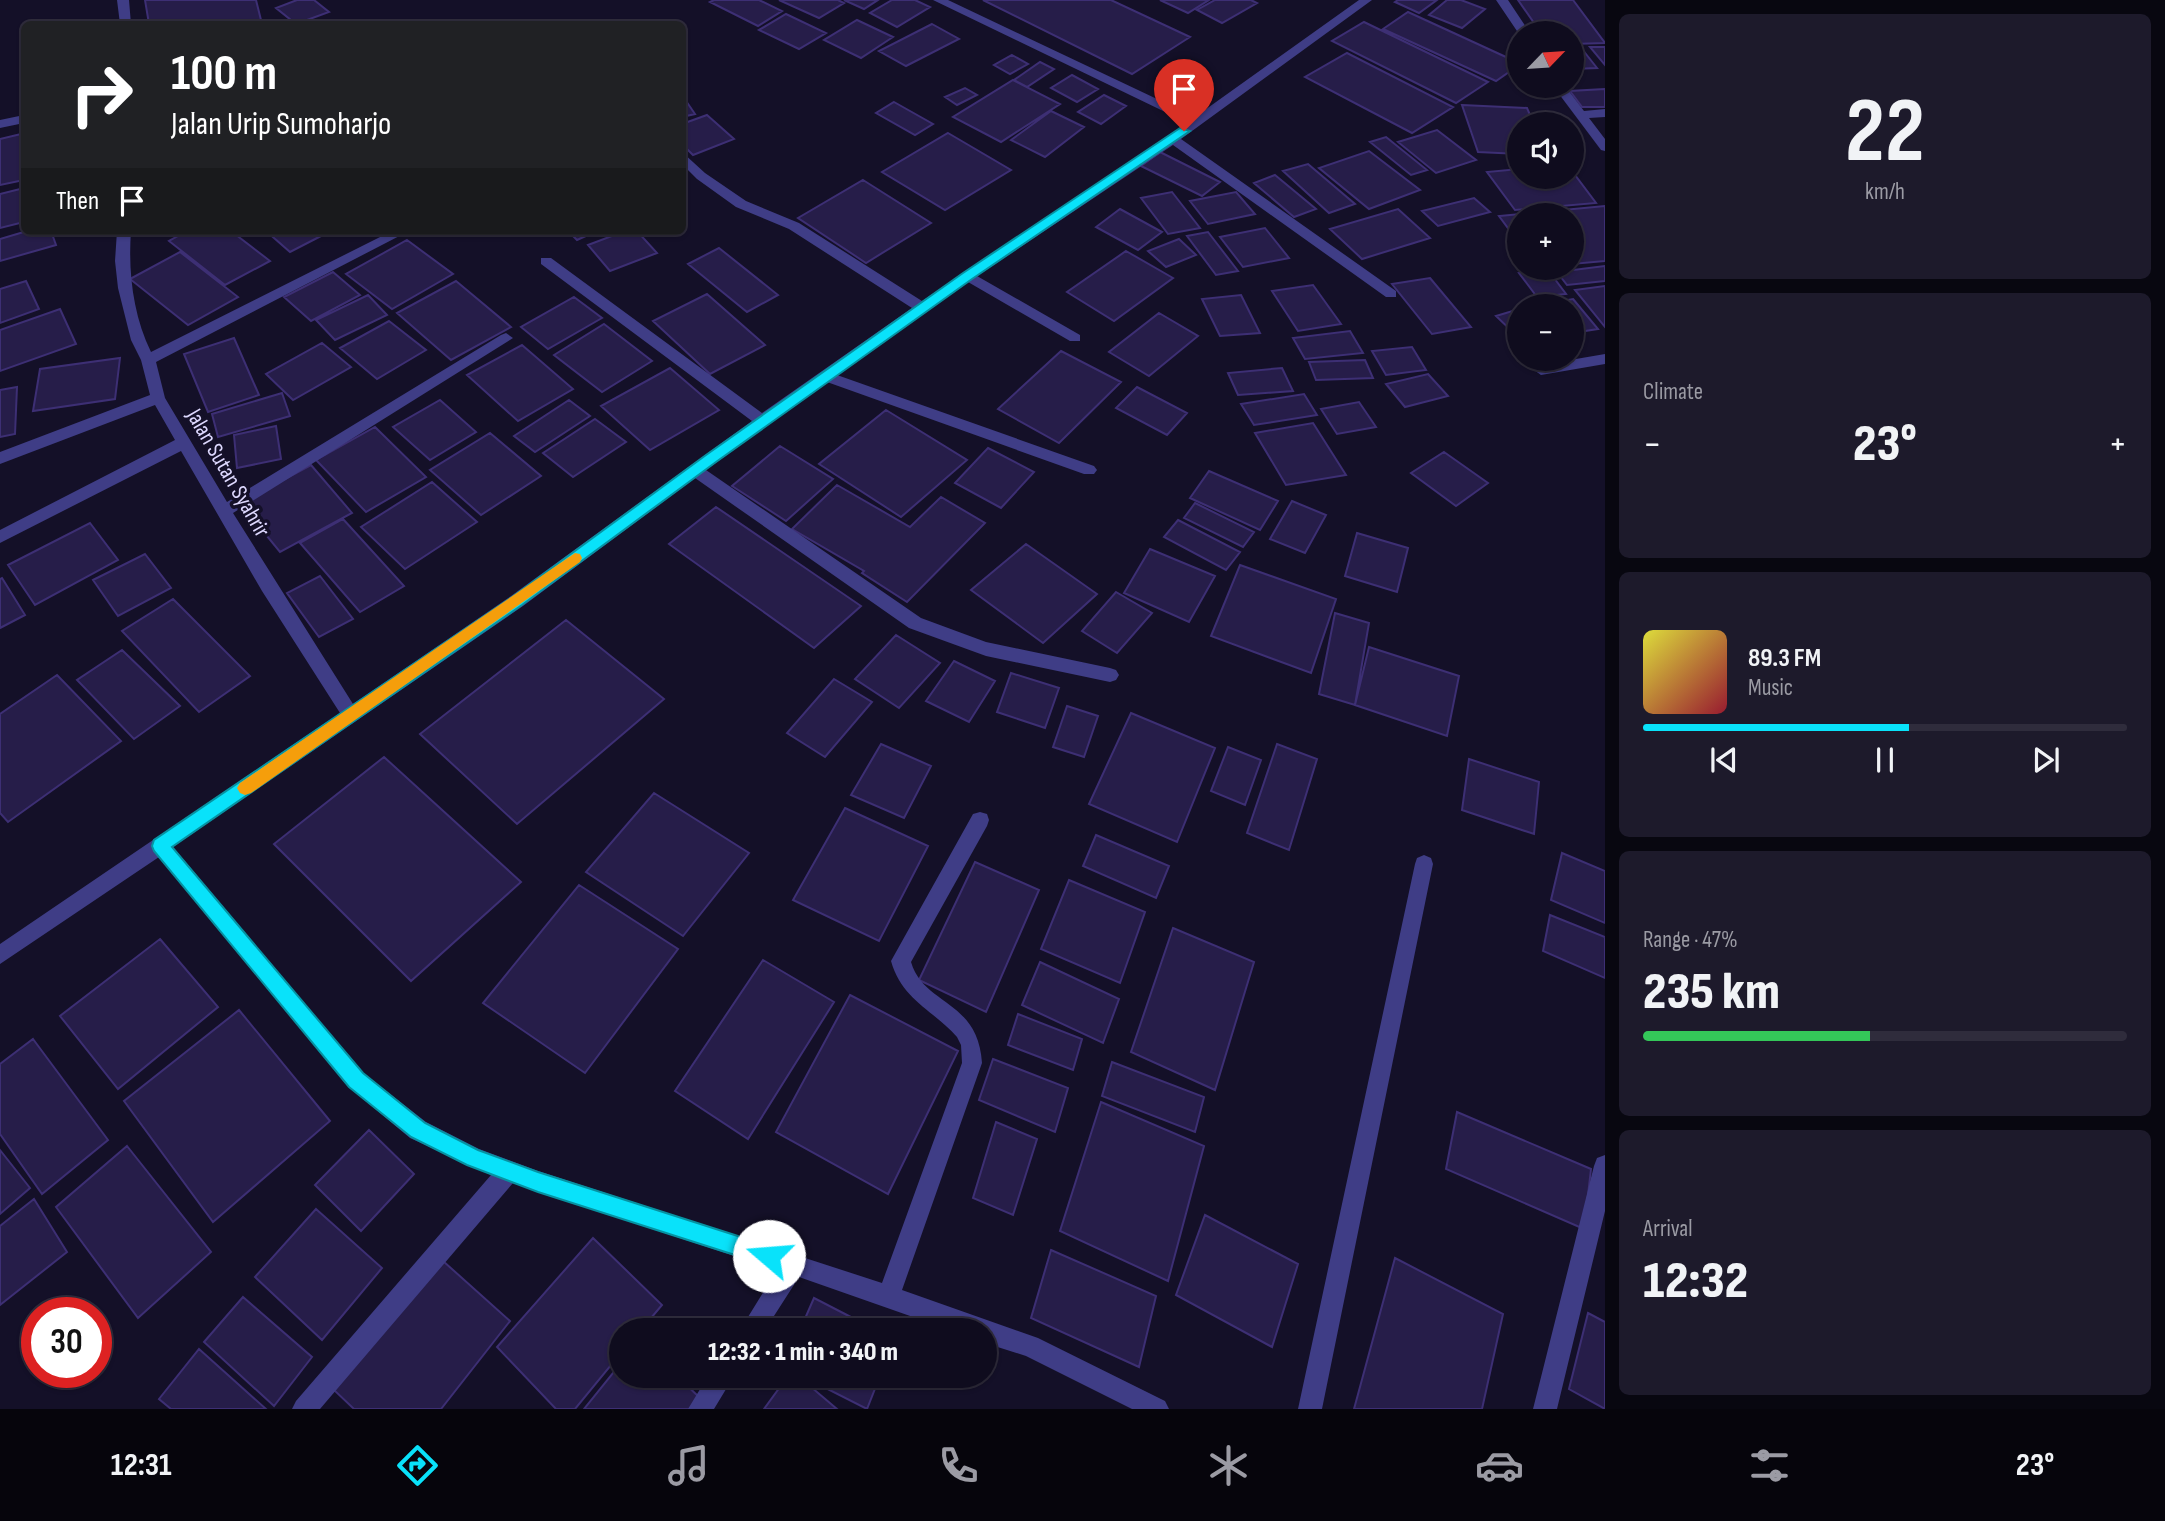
<!DOCTYPE html>
<meta charset="utf-8">
<style>
:root{--surface:#0f0c1e;--page:#1d1a2b;--text:#f1f3f6;--muted:#9b9ba4;--line:#2f2c3c;--accent:#09e2fa}
body{margin:0;font-family:"Sofia Sans Condensed",sans-serif;background:var(--page);color:var(--text);height:100vh;display:flex;flex-direction:column;font-size:26px;white-space:nowrap}
*{box-sizing:border-box;margin:0}
p{font-size:23px;color:var(--muted)}
.icon{flex:none;width:38px;height:38px;fill:none;stroke:currentColor;stroke-width:2;stroke-linecap:round;stroke-linejoin:round}
.map{position:relative;flex:1;overflow:hidden}
.panel{display:flex;flex-direction:column;gap:14px;padding:14px;background:#080710;width:560px}
.panel>*{flex:none}
.banner{position:absolute;left:21px;top:21px;width:665px;height:214px;border-radius:10px;box-shadow:0 2px 5px #0004,0 0 0 2px var(--line);background:#202124;color:#fff;overflow:hidden}
.needle{width:46px;rotate:65deg}
.tools{position:absolute;left:1507px;top:21px;display:grid;gap:14px}
.tools a{display:grid;place-items:center;width:77px;height:77px;border-radius:50%;background:var(--surface);box-shadow:0 2px 5px #0004,0 0 0 2px var(--line);font-size:35px}
.speed{position:absolute;left:21px;top:1297px;display:flex;gap:14px;font-size:35px;font-weight:700;text-align:center}
.speed>*{display:grid;place-content:center;width:91px;height:91px;border-radius:50%;background:var(--surface);box-shadow:0 2px 5px #0004,0 0 0 2px var(--line);line-height:1}
.speed .limit{border:10px solid #d22;background:#fff;color:#111}
.pin{position:absolute;display:grid;place-items:center;width:60px;height:60px;color:#fff;margin:-72px -30px;border-radius:50% 50% 50% 0;rotate:-45deg;box-shadow:0 0 7px #0007}
.pin .icon{rotate:45deg}
.me{position:absolute;width:77px;margin:-38px;rotate:288deg;stroke-linejoin:round;filter:drop-shadow(0 0 5px #0008)}
.turn{display:flex;align-items:center;gap:24px;height:147px;padding:0 35px;font-size:32px}
.turn .icon{width:91px;height:91px;stroke-width:2.5}
.turn b{display:block;font-size:49px;line-height:60px}
.then{display:flex;align-items:center;height:66px;padding:0 35px;background:#0003;gap:14px;font-size:26px}
.big{font-size:52px;font-weight:800;line-height:1.1}
.panel .card{flex:1;display:flex;flex-direction:column;justify-content:center;gap:10px;min-width:0;padding:0 24px;border-radius:10px;background:var(--page)}
.panel .dial{align-items:center;gap:0}
.dial b{font-size:91px;line-height:1}
.song{display:flex;align-items:center;gap:21px}
.cover{width:84px;height:84px;border-radius:10px;background:linear-gradient(135deg,hsl(60 70% 55%),hsl(350 70% 35%))}
.played{height:7px;border-radius:4px;background:linear-gradient(90deg,var(--accent) 55%,var(--line) 55%)}
.keys{display:flex;justify-content:space-around;direction:ltr}
.heat{display:flex;justify-content:space-between;align-items:center;font-size:38px;direction:ltr}
.charge{height:10px;border-radius:5px;background:linear-gradient(90deg,#34c759 47%,var(--line) 0)}
.trip{position:absolute;left:609px;top:1318px;width:388px;height:70px;border-radius:35px;background:var(--surface);box-shadow:0 2px 5px #0004,0 0 0 2px var(--line);font-weight:800;line-height:70px;text-align:center}
.menu{display:flex;height:112px;justify-content:space-around;align-items:center;background:#06050c;color:var(--muted)}
.menu .icon{width:49px;height:49px}
.menu .active{color:var(--accent)}
.menu b{font-size:32px;color:var(--text)}
main{display:flex;flex:1;min-height:0}
.map>svg:first-child{display:block}
.building{fill:#261d49;stroke:#3d2f74;stroke-width:2}
.lines{fill:none;stroke-linecap:round;stroke-linejoin:round}
.minor{fill:#3f3d86;fill-rule:evenodd}
.route{fill:#09e2fa;stroke:#0693a2;stroke-width:2}
.slow{fill:#f59e0b}
.labels{text-anchor:middle;dominant-baseline:central;stroke-width:7;stroke-linejoin:round;paint-order:stroke}
.street-label{font-size:23px;fill:#ddd8fe;stroke:#141028}
</style>
<main>
<div class="map">
<svg width="1605" height="1409" viewBox="0 0 1605 1409">
<rect width="100%" height="100%" fill="#141028"/>
<path class="building" d="M145,0H256L262,24H149Z
M297,0H314L329,12L296,24L276,8Z
M714,0H759L782,11L758,26L710,2Z
M779,0H838L844,3L819,18Z
M844,0H878L864,9Z
M892,0H915L930,7L897,27L870,13Z
M983,0H1111L1190,37L1132,74Z
M1160,0H1209L1188,13Z
M1215,0H1251L1257,3L1222,23L1197,10Z
M1398,0H1437L1419,13L1395,2Z
M1447,0H1461L1485,9L1462,28L1429,15Z
M1518,0H1573L1605,43L1572,44V33H1541Z
M1408,12L1519,63V65L1496,81L1383,29Z
M786,14L826,33L799,49L759,30Z
M857,20L893,37L861,58L824,40Z
M1364,22L1488,82L1456,103L1332,41Z
M932,24L959,39L906,66L879,51Z
M1590,47H1605V65Z
M1582,49L1597,68L1572,69V50Z
M1347,53L1453,107L1412,133L1305,77Z
M1012,55L1028,64L1010,74L994,65Z
M1040,62L1054,69L1027,87L1014,80Z
M1072,75L1098,89L1077,102L1051,88Z
M1013,80L1060,104L1001,142L953,117Z
M965,88L977,95L957,105L945,97Z
M1605,89V107H1582L1570,91Z
M1104,95L1126,106L1101,124L1078,112Z
M682,98H684L695,114L682,117Z
M894,102L933,124L915,135L876,113Z
M1462,105L1527,108L1534,124H1519V154L1478,152Z
M1051,111L1084,127L1045,157L1011,140Z
M707,115L734,139L693,155L682,144V124Z
M1437,130L1476,160L1436,173L1398,142Z
M948,133L1011,170L945,210L882,172Z
M21,134L24,180L0,185V139Z
M1386,137L1427,170L1411,175L1370,142Z
M1369,151L1420,190L1369,209L1319,168Z
M1160,152L1220,182L1202,196L1141,166Z
M1308,164L1355,204L1329,213L1283,171Z
M1519,169V177H1572V171L1596,203L1515,210L1487,172Z
M1275,175L1316,209L1294,217L1254,183Z
M863,180L931,223L866,263L798,218Z
M24,188V222L0,228V194Z
M1172,192L1200,228L1168,234L1141,198Z
M1236,192L1255,214L1208,224L1190,201Z
M1474,198L1490,212L1438,226L1422,211Z
M1605,206V261L1572,264V215H1519V243L1499,216Z
M1120,209L1162,232L1138,250L1096,227Z
M1398,209L1430,238L1362,259L1330,229Z
M1265,228L1289,258L1243,267L1220,237Z
M27,231H51L56,245L0,261V239Z
M187,231H231L270,261L225,285L169,241Z
M266,231H314L321,236L290,252Z
M568,231H597L577,240Z
M625,231H637L657,253L610,271L588,245Z
M1208,232L1238,271L1216,275L1187,236Z
M1179,239L1196,255L1166,267L1148,251Z
M407,240L453,274L392,309L346,274Z
M719,248L778,295L747,312L688,264Z
M1126,251L1173,278L1114,321L1067,292Z
M180,252L238,297L188,325L130,279Z
M1605,266V281L1567,285L1557,272Z
M1548,270L1566,294L1537,297L1519,273Z
M333,272L360,295L311,321L284,297Z
M1430,278L1471,327L1432,334L1392,284Z
M26,281L39,309L0,323V289Z
M456,281L511,327L451,360L397,313Z
M1313,285L1341,324L1298,331L1272,291Z
M1605,286V327L1575,290Z
M707,294L765,345L710,374L653,321Z
M368,295L387,315L335,340L316,320Z
M1241,295L1260,333L1220,336L1202,299Z
M574,297L602,318L548,349L521,327Z
M1573,299L1598,329L1572,333V306H1534Z
M60,309L76,344L0,371V330Z
M1519,309V338L1496,316Z
M1159,313L1198,336L1149,376L1109,352Z
M389,321L426,350L377,379L340,348Z
M604,324L652,361L602,392L554,355Z
M1350,331L1363,353L1305,359L1293,338Z
M234,338L259,395L208,412L184,354Z
M322,343L351,367L293,400L266,374Z
M522,345L573,389L518,421L467,375Z
M1412,347L1426,370L1386,375L1372,351Z
M1061,351L1121,382L1059,443L998,409Z
M120,358L115,399L33,411L40,369Z
M1365,360L1373,378L1316,380L1309,362Z
M670,368L719,410L650,450L601,406Z
M1282,368L1293,391L1238,395L1228,373Z
M1428,374L1448,396L1405,407L1386,384Z
M17,387L15,434L0,437V390Z
M1137,387L1187,413L1167,435L1116,408Z
M282,393L290,416L218,437L212,414Z
M1304,394L1317,415L1254,425L1241,404Z
M440,400L476,432L430,460L393,427Z
M569,400L590,416L535,452L514,436Z
M1359,402L1376,427L1337,434L1321,409Z
M886,410L967,460L901,517L819,464Z
M595,419L626,442L573,477L543,453Z
M1313,423L1346,475L1286,485L1255,433Z
M276,426L281,459L237,468L234,435Z
M375,427L426,477L366,512L316,460Z
M490,433L541,476L481,515L430,470Z
M780,446L833,479L786,521L732,486Z
M988,448L1034,472L1001,508L955,483Z
M1444,452L1488,483L1456,506L1411,473Z
M311,465L352,513L280,552L240,503Z
M1209,471L1278,501L1260,530L1190,498Z
M432,482L477,522L405,569L361,527Z
M837,485L910,527L941,497L985,523L907,602L862,573L864,571L792,529Z
M1292,501L1326,515L1305,553L1270,539Z
M1195,503L1254,532L1243,547L1184,518Z
M716,507L861,606L814,648L669,544Z
M343,519L404,586L360,612L300,543Z
M1178,520L1240,552L1226,570L1164,537Z
M90,523L118,560L35,605L8,565Z
M1357,533L1408,548L1397,592L1345,576Z
M1026,544L1097,594L1043,643L971,590Z
M1150,549L1215,576L1189,622L1124,593Z
M145,554L171,588L118,616L93,580Z
M1240,565L1336,599L1311,673L1211,636Z
M320,576L353,619L319,637L287,593Z
M2,578L25,615L0,628V579Z
M1116,592L1152,613L1117,653L1082,631Z
M173,599L250,676L199,712L122,631Z
M1335,613L1369,623L1355,705L1319,694Z
M566,620L664,699L517,824L420,734Z
M896,635L940,663L899,708L855,679Z
M1369,647L1459,676L1447,736L1355,705Z
M122,650L180,706L134,739L77,680Z
M954,661L995,681L969,722L926,701Z
M1011,673L1059,688L1045,728L997,712Z
M57,675L121,741L8,822L0,813V714Z
M834,679L872,702L825,757L787,733Z
M1067,706L1098,716L1084,757L1053,747Z
M1131,713L1215,748L1177,842L1089,804Z
M881,744L931,766L904,818L851,795Z
M1277,744L1317,759L1289,850L1247,833Z
M1228,747L1261,760L1245,805L1211,791Z
M384,757L521,882L411,981L274,844Z
M1469,759L1539,782L1534,834L1462,810Z
M654,793L749,853L683,936L586,872Z
M845,808L928,846L879,941L793,900Z
M1096,835L1169,866L1156,898L1083,866Z
M1562,853L1605,871V923L1551,900Z
M975,862L1039,890L986,1012L919,980Z
M1069,880L1145,912L1120,983L1041,949Z
M579,885L678,949L585,1073L483,1003Z
M1550,915L1605,937V978L1543,951Z
M1173,928L1254,962L1215,1090L1131,1052Z
M160,939L218,1007L118,1089L60,1016Z
M763,960L834,1002L748,1139L675,1091Z
M1040,962L1119,999L1103,1043L1022,1005Z
M850,995L958,1051L888,1194L776,1132Z
M239,1010L330,1121L213,1222L124,1101Z
M1018,1014L1082,1039L1073,1070L1008,1045Z
M33,1039L108,1140L42,1194L0,1134V1064Z
M993,1059L1068,1088L1055,1132L979,1100Z
M1112,1062L1204,1097L1195,1132L1102,1096Z
M1101,1102L1204,1146L1168,1281L1060,1231Z
M1457,1112L1591,1169L1584,1229L1446,1169Z
M996,1122L1037,1139L1013,1215L973,1198Z
M369,1130L414,1174L361,1231L315,1185Z
M127,1146L211,1252L138,1318L56,1207Z
M0,1150L30,1188L0,1214Z
M34,1199L67,1252L0,1305V1226Z
M316,1209L382,1268L322,1340L255,1277Z
M1205,1215L1298,1264L1272,1347L1176,1295Z
M593,1238L662,1305L641,1330H621V1353L575,1409H556L497,1347Z
M1051,1250L1156,1296L1139,1367L1031,1318Z
M1395,1258L1503,1314L1482,1409H1354Z
M443,1261L510,1321L441,1409H354L334,1390Z
M243,1297L312,1357L274,1406L204,1342Z
M814,1298L876,1330H800Z
M1588,1313L1605,1322V1409L1569,1389Z
M199,1349L266,1409H171L159,1399Z
M621,1363V1376H677L701,1399L694,1409H584Z
M788,1376H798L837,1409H764Z
M802,1376H880L867,1409Z"/>
<g class="lines">
<path class="minor" d="M117,0H129L131,24H120Z
M933,0H948L1195,117L1359,0H1372L1181,139L1396,291V297H1386L1173,145L977,276L1080,335V341H1070L968,282L837,375L1094,466L1097,470L1094,474H1084L827,382L706,470L921,618L986,642L1110,668L1116,670L1119,675L1116,680L1110,682L986,656L909,628L695,478L523,606L173,847L363,1073L426,1122L479,1149L538,1171L882,1283L962,1063L961,1045L957,1037C932,1009 902,1000 891,961L973,814L980,812L987,814L989,820L987,826L911,962C924,1006 978,999 982,1063L902,1290L1038,1338L1165,1401L1169,1409H1132L1026,1356L985,1343V1330H950L799,1277L765,1330H740L777,1270L513,1183L320,1409H292L296,1401L491,1175L410,1138L349,1087L159,857L0,964V944L340,713L262,591L181,451L0,543V530L175,440L155,405L0,464V452L150,395L141,360L131,340L118,288L115,261L117,231H131C128,272 133,315 151,352L392,231H409L156,362L165,398L227,502L501,335L506,333L513,338L233,513L353,704L511,596L752,421L541,264V258H551L762,413L912,308L789,229L736,207L697,179L682,164V152L705,173L746,201L799,223L922,301L1188,123Z
M1496,0H1508L1530,33L1519,34Z
M1553,86H1565L1584,111L1605,109V117L1589,118L1605,139V151L1601,150Z
M24,115V123L0,128V120Z
M1605,354V364L1541,375L1534,370L1541,365Z
M1424,855L1431,858L1433,864L1322,1409H1298L1415,864L1417,858Z
M1605,1155V1211L1557,1409H1533L1594,1166L1597,1158Z
M708,1376H734L714,1409H688Z"/>
</g>
<path class="route" d="M1180,128L1190,131L972,279L716,462L522,605L172,847L363,1073L425,1123L478,1150L538,1172L769,1246L776,1249L779,1256L776,1263L769,1266L538,1192L467,1165L411,1137L349,1087L154,851L152,846L154,840L512,597L706,455L963,273Z"/>
<path class="slow" d="M575,553L580,554L582,558L580,562L251,793L245,795L240,793L237,788L240,783Z"/>
<g class="labels">
<g class="street-label">
<text transform="translate(228 473) rotate(60)">Jalan Sutan Syahrir</text>
</g>
</g>
</svg>
<div class="tools">
<a><svg class="needle" viewBox="-14 -14 28 28"><path d="M0-13l5 13h-10z" fill="#e53935"/><path d="M0 13l5-13h-10z" fill="#9b9ba4"/></svg></a>
<a><svg class="icon" aria-label="sound" viewBox="0 0 24 24"><path d="M4 9h4l5-4v14l-5-4H4zM17 9q2 3 0 6"/></svg></a>
<a>+</a>
<a>−</a>
</div>
<div class="speed"><div class="limit">30</div></div>
<div class="pin" style="left:1184px;top:131px;background:#d93025"><svg class="icon" aria-label="arrive" viewBox="0 0 24 24"><path d="M6 21V4h12l-3 4 3 4H6"/></svg></div>
<svg class="me" style="left:769px;top:1256px" viewBox="-20 -20 40 40"><circle r="19" fill="#fff"/><path d="M0-13L10 11 0 6-10 11z" fill="#09e2fa"/></svg>
<div class="trip">12:32 · 1 min · 340 m</div>
<div class="banner">
<div class="turn"><svg class="icon" aria-label="right" viewBox="0 0 24 24"><path d="M7 20v-9h11M14 6l5 5-5 5"/></svg><div><b>100 m</b>Jalan Urip Sumoharjo</div></div>
<div class="then">Then<svg class="icon" aria-label="arrive" viewBox="0 0 24 24"><path d="M6 21V4h12l-3 4 3 4H6"/></svg></div>
</div>
</div>
<section class="panel">
<div class="card dial"><b>22</b><p>km/h</p></div>
<div class="card"><p>Climate</p>
<div class="heat"><a>−</a><b class="big">23°</b><a>+</a></div>
</div>
<div class="card">
<div class="song"><i class="cover"></i><div><b>89.3 FM</b><p>Music</p></div></div>
<div class="played"></div>
<div class="keys"><svg class="icon" aria-label="previous" viewBox="0 0 24 24"><path d="M18 5L8 12l10 7zM5 5v14"/></svg><svg class="icon" aria-label="pause" viewBox="0 0 24 24"><path d="M8 5v14M16 5v14"/></svg><svg class="icon" aria-label="next" viewBox="0 0 24 24"><path d="M6 5l10 7-10 7zM19 5v14"/></svg></div>
</div>
<div class="card"><p>Range · 47%</p><b class="big">235 km</b><div class="charge"></div></div>
<div class="card"><p>Arrival</p><b class="big">12:32</b></div>
</section>
</main>
<nav class="menu">
<b>12:31</b>
<svg class="icon active" aria-label="directions" viewBox="0 0 24 24"><path d="M12 3l9 9-9 9-9-9zM9 14v-3h6M13 9l2 2-2 2"/></svg>
<svg class="icon" aria-label="music" viewBox="0 0 24 24"><path d="M9 18V5l10-2v13"/><circle cx="6" cy="18" r="3"/><circle cx="16" cy="16" r="3"/></svg>
<svg class="icon" aria-label="phone" viewBox="0 0 24 24"><path d="M5 4h4l2 5-3 2q2 4 5 5l2-3 5 2v4C11 20 4 13 5 4z"/></svg>
<svg class="icon" aria-label="climate" viewBox="0 0 24 24"><path d="M12 3v18M4 7l16 10M4 17L20 7"/></svg>
<svg class="icon" aria-label="car" viewBox="0 0 24 24"><path d="M5 17H2v-5l4-1 3-4h7l3 4 3 1v5h-3M9 17h6M6 11h13"/><circle cx="7" cy="17" r="2"/><circle cx="17" cy="17" r="2"/></svg>
<svg class="icon" aria-label="filters" viewBox="0 0 24 24"><path d="M4 7h16M4 17h16"/><circle cx="9" cy="7" r="2"/><circle cx="15" cy="17" r="2"/></svg>
<b>23°</b>
</nav>
